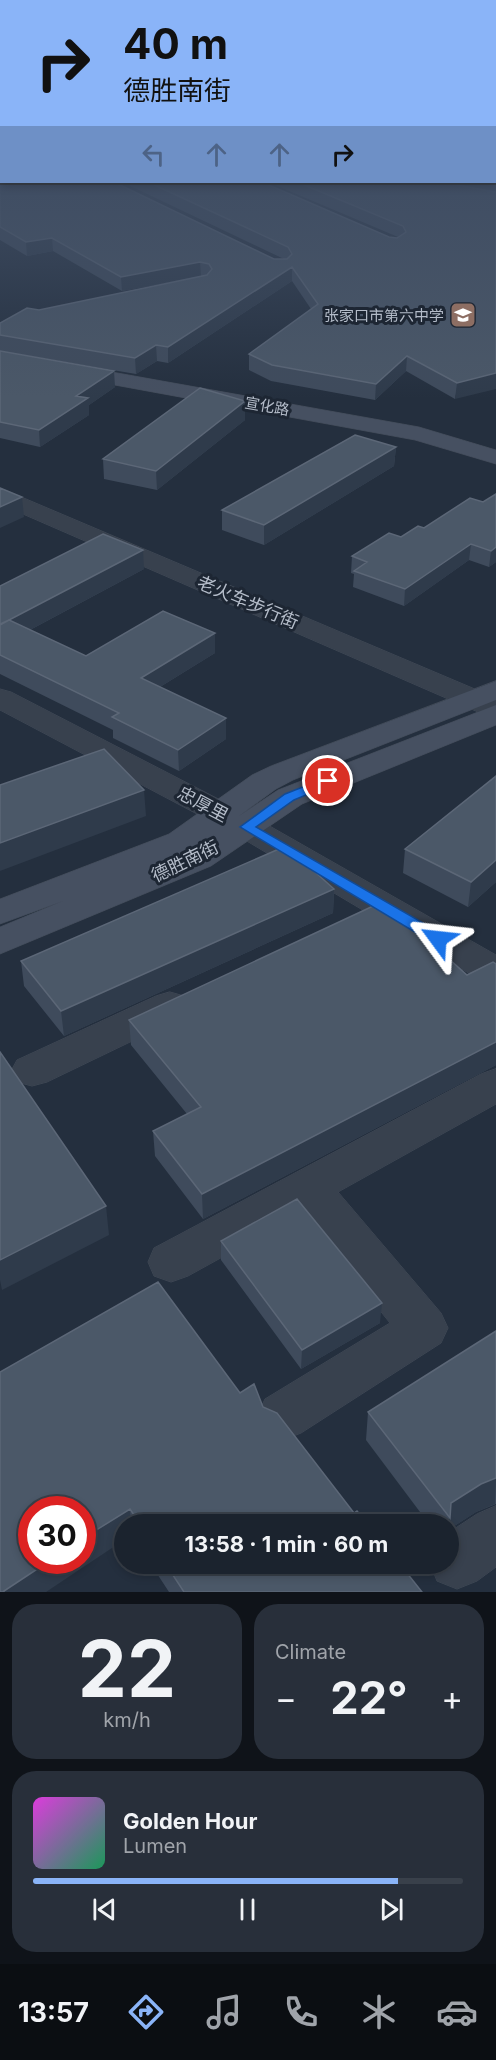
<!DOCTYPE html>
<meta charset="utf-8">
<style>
:root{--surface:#1b232e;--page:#282f3a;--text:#f1f3f6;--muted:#a0a4aa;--line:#39404a;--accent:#8ab4f8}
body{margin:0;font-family:Inter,"Noto Sans SC",sans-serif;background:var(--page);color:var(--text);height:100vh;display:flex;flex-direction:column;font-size:22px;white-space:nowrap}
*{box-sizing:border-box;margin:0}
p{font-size:20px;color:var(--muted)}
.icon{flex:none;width:33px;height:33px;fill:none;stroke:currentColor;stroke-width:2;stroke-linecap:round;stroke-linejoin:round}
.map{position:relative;height:1592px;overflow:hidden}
.details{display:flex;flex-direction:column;gap:12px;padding:12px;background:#0f1319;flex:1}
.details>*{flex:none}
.banner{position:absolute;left:0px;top:0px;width:496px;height:183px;box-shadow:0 3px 9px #0003,0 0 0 2px var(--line);background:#8ab4f8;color:#111;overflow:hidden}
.speed{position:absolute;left:18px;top:1496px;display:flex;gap:12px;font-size:30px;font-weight:700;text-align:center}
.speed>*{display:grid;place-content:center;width:78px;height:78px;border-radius:50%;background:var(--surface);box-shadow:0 3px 9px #0003,0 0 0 2px var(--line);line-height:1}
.speed .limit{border:9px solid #d22;background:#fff;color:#111}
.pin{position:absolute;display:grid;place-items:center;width:51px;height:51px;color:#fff;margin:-26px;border:3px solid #fff;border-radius:50%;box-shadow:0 2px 6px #0007}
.me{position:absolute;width:66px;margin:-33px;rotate:300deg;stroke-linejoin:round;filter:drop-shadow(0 0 4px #0008)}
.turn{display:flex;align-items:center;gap:21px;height:126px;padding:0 24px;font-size:27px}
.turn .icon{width:78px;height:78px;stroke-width:2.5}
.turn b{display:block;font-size:42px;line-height:51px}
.lanes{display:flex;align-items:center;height:57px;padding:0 24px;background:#0003;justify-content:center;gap:30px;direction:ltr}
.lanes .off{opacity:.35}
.big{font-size:45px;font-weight:700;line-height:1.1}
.details .tile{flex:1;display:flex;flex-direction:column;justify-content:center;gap:9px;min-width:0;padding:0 21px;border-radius:24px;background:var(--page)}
.details .dial{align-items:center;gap:0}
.dial b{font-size:78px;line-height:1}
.song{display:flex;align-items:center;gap:18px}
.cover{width:72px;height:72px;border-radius:9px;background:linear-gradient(135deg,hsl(300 70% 55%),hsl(150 70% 35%))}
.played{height:6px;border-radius:3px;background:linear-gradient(90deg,var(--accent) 85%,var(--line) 85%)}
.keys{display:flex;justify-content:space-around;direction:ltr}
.heat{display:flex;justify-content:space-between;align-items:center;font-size:33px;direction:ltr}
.details .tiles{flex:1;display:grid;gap:12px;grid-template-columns:1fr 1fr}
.tile:last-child{grid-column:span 2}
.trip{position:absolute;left:114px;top:1514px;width:345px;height:60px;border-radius:30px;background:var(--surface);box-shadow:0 3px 9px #0003,0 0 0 2px var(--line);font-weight:700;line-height:60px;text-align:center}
.tab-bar{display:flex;height:96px;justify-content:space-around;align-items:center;background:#0b0e12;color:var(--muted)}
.tab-bar .icon{width:42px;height:42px}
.tab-bar .on{color:var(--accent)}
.tab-bar b{font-size:27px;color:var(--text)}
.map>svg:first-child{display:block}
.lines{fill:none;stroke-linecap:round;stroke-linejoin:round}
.street-casing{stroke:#414a57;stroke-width:1}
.secondary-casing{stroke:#414a57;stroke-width:1}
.street{fill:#38414e;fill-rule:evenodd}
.secondary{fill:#465061;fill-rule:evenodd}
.wall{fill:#3f4b5c}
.shaded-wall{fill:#2f3b4b}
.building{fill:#4b5868;stroke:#5c6777;stroke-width:1.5}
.route{fill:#1a73e8;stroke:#114b97;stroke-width:1.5}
.labels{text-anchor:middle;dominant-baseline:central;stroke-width:6;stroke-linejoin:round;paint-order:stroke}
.far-poi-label{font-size:15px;fill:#b4bcc9;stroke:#1d2633;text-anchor:end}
.far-street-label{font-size:15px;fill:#b4bcc9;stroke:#1d2633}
.street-label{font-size:18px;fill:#b4bcc9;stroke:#1d2633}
</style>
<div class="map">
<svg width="496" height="1592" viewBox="0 0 496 1592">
<rect width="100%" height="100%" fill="#242f3e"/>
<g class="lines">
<g class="street-casing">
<path id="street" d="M0,488L496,698V718L485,715L0,504Z
M0,689L11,692L259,820L496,955V985L482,981L235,834L0,710Z
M170,992L184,996L190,1006L184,1016L47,1082L32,1086L17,1082L11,1071L17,1060L156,996Z
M496,1069V1104L338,1192L441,1313L448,1328L441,1343L301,1433L283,1440L265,1433L257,1416L265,1399L390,1323L302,1213L188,1276L171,1282L154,1276L148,1262L154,1248L481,1074Z
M496,1506V1567L477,1581L457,1589L437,1581L430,1563H448V1533L477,1514Z"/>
</g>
<g class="secondary-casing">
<path id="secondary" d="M0,352L419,427L496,450V464L415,440L0,364Z
M496,681V700L293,780L276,789L239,816L278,790L496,705V725L302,804L211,866L0,954V927L63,901L0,924V899L169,834L252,775L271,766Z"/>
</g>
<use href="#street" class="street"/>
<use href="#secondary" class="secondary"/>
</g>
<path class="wall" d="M0,175L274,259H284L122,182H262L389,237L397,238L398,237L268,182H442L496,192L455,399L406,371L375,400L271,381L249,370V354L311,309L292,281L168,363L157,361L136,374L0,351V323L39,310L202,276L122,291L53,251L27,256L0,240Z
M495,175H496V191L444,182H495Z
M0,351L115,387L89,405V415L40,447L0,438Z
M245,401V420L157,490L104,479L103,459Z
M396,447L394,466L264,545L222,530V510Z
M496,494V562L489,567L469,560L404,606L353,587L354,574L351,573L352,556L424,528L483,502Z
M144,569L30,630L86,656L215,653L160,687L226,718V739L179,771L113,738V730L0,674V586Z
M496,776V882L468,907L403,873L405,849Z
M334,889L333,913L64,1036L24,986L21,961Z
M496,964V1065L203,1219L155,1156L153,1131L187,1114L131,1045L129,1020L467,975Z
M221,1241L380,1323L301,1369L221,1260Z
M496,1331V1504L476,1512L448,1530V1524H429L366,1440L368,1412Z
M240,1393L263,1407L354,1513L368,1524H124L46,1592Z
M150,1563H399L422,1592H169Z"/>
<path class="shaded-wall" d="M52,238L53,251L27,256L26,242Z
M200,262L201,276L122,291L121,277Z
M292,267V281L168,363V347Z
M156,345L157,361L136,374L135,358Z
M407,356L406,371L375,400L376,384Z
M114,371L115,387L89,405V415L40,447L39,430L76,396Z
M496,373V389L455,399L457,383Z
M245,401V420L157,490L156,471Z
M396,447L394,466L264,545V525Z
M22,497L24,517L0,528V507Z
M471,544L469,560L404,606L405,589Z
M496,547V562L489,567L491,551Z
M143,550L144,569L11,640L9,620Z
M215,633V653L142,698L141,678Z
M226,718V739L179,771L178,750Z
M144,790L146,816L0,871V843Z
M496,860V882L468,907L471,882Z
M334,889L333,913L64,1036L61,1011Z
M496,1042V1065L203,1219L202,1194Z
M106,1206L109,1235L2,1290L0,1280V1260Z
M382,1303L380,1323L301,1369L302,1350Z
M496,1478L495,1504L476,1512L448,1530L451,1503L481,1484Z
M130,1509L131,1524H124V1540L46,1592H4V1591L51,1560H82V1539Z"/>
<path class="building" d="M0,175H2V182H114L274,259H287L292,254L288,247L148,182H262L389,237L397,238L406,232L403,226L297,182H442L496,192V373L457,383L407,356L376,384L272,365L249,354L318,304L292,267L168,347L156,345L135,358L0,335V323L27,308L39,310L207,275L212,269L209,264L200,262L121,277L52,238L26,242L0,227Z
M0,351L114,371L76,396L88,398L39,430L0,422Z
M200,388L245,401L156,471L103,459Z
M355,435L396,447L264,525L222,510Z
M0,488L22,497L0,507Z
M496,494V547L491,551L471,544L405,589L354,571L367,562L352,556L389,533L401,537L418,526L424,528L470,498L483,502Z
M103,534L143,550L9,620L86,656L163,611L215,633L141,678L226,718L178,750L112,717L119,713L0,655V625L9,620L0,624V586Z
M104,749L144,790L0,843V785Z
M496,776V860L471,882L405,849Z
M286,846L334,889L61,1011L21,961Z
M384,901L467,975L493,962L496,964V1042L202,1194L153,1131L201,1107L129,1020Z
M0,1052L106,1206L0,1260Z
M297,1199L382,1303L302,1350L221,1241Z
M158,1282L240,1393L254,1384L263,1407L277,1413L354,1513L357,1511L368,1524H140L130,1509L82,1539V1509H32V1560H51L4,1591V1592H0V1372Z
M496,1331V1478L481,1484L451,1503L450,1518L368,1412Z
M165,1563H399L422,1592H184Z"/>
<linearGradient id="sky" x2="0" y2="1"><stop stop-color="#141a22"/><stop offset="0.44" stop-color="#3f4d63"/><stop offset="1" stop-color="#3f4d63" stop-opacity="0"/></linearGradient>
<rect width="496" height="398" fill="url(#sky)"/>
<path class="route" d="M328,777L333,778L335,781L333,784L294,800L256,827L444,935L446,939L444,943H433L240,827L285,794Z"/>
<defs>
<g id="school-square" transform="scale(1.35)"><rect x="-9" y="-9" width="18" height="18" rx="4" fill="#8d6e63" stroke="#1d2633"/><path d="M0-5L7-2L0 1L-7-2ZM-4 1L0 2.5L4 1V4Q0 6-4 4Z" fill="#fff"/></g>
</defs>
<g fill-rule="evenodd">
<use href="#school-square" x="463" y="315"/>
</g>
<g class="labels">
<g class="far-poi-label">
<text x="444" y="315">张家口市第六中学</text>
</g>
<g class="far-street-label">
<text transform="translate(267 406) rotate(10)">宣化路</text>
</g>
<g class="street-label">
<text transform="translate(248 602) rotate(23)">老火车步行街</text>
<text transform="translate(203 804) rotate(28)">忠厚里</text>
<text transform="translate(185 861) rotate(-26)">德胜南街</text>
</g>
</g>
</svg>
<div class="speed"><div class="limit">30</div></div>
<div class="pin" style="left:328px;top:781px;background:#d93025"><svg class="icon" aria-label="arrive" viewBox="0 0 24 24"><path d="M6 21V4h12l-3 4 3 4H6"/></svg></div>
<svg class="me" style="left:438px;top:939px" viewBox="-20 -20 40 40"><path d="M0-17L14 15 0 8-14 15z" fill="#1a73e8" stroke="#fff" stroke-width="4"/></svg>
<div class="trip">13:58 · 1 min · 60 m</div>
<div class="banner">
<div class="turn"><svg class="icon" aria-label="right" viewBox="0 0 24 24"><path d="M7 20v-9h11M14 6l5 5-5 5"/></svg><div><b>40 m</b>德胜南街</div></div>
<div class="lanes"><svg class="icon off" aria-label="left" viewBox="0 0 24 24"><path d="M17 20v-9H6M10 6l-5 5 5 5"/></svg><svg class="icon off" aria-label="ahead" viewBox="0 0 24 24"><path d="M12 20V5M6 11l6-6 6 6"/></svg><svg class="icon off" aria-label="ahead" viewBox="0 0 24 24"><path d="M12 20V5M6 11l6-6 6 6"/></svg><svg class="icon" aria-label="right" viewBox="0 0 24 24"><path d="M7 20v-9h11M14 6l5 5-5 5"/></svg></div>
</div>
</div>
<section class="details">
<div class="tiles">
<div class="tile dial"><b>22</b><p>km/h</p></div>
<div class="tile"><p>Climate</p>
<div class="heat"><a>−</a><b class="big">22°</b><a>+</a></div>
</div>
<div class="tile">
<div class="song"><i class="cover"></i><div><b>Golden Hour</b><p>Lumen</p></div></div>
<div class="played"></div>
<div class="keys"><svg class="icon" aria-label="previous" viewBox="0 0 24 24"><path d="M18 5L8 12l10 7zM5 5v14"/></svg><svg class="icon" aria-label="pause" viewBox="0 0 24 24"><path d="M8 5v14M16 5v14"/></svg><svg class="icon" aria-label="next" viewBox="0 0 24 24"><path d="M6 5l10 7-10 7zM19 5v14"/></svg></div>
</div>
</div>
</section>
<nav class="tab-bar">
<b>13:57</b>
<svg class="icon on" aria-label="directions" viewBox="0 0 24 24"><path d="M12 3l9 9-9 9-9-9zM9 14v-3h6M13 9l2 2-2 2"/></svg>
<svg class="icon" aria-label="music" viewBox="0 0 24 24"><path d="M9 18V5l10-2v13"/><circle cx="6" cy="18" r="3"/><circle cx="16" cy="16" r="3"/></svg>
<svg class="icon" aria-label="phone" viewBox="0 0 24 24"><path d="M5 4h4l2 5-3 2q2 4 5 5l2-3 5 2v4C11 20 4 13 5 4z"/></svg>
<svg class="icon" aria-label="climate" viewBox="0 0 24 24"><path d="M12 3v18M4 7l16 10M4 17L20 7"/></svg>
<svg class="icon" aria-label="car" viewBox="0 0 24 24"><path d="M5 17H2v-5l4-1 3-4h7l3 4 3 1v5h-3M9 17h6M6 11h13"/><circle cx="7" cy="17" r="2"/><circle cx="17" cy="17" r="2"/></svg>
</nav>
